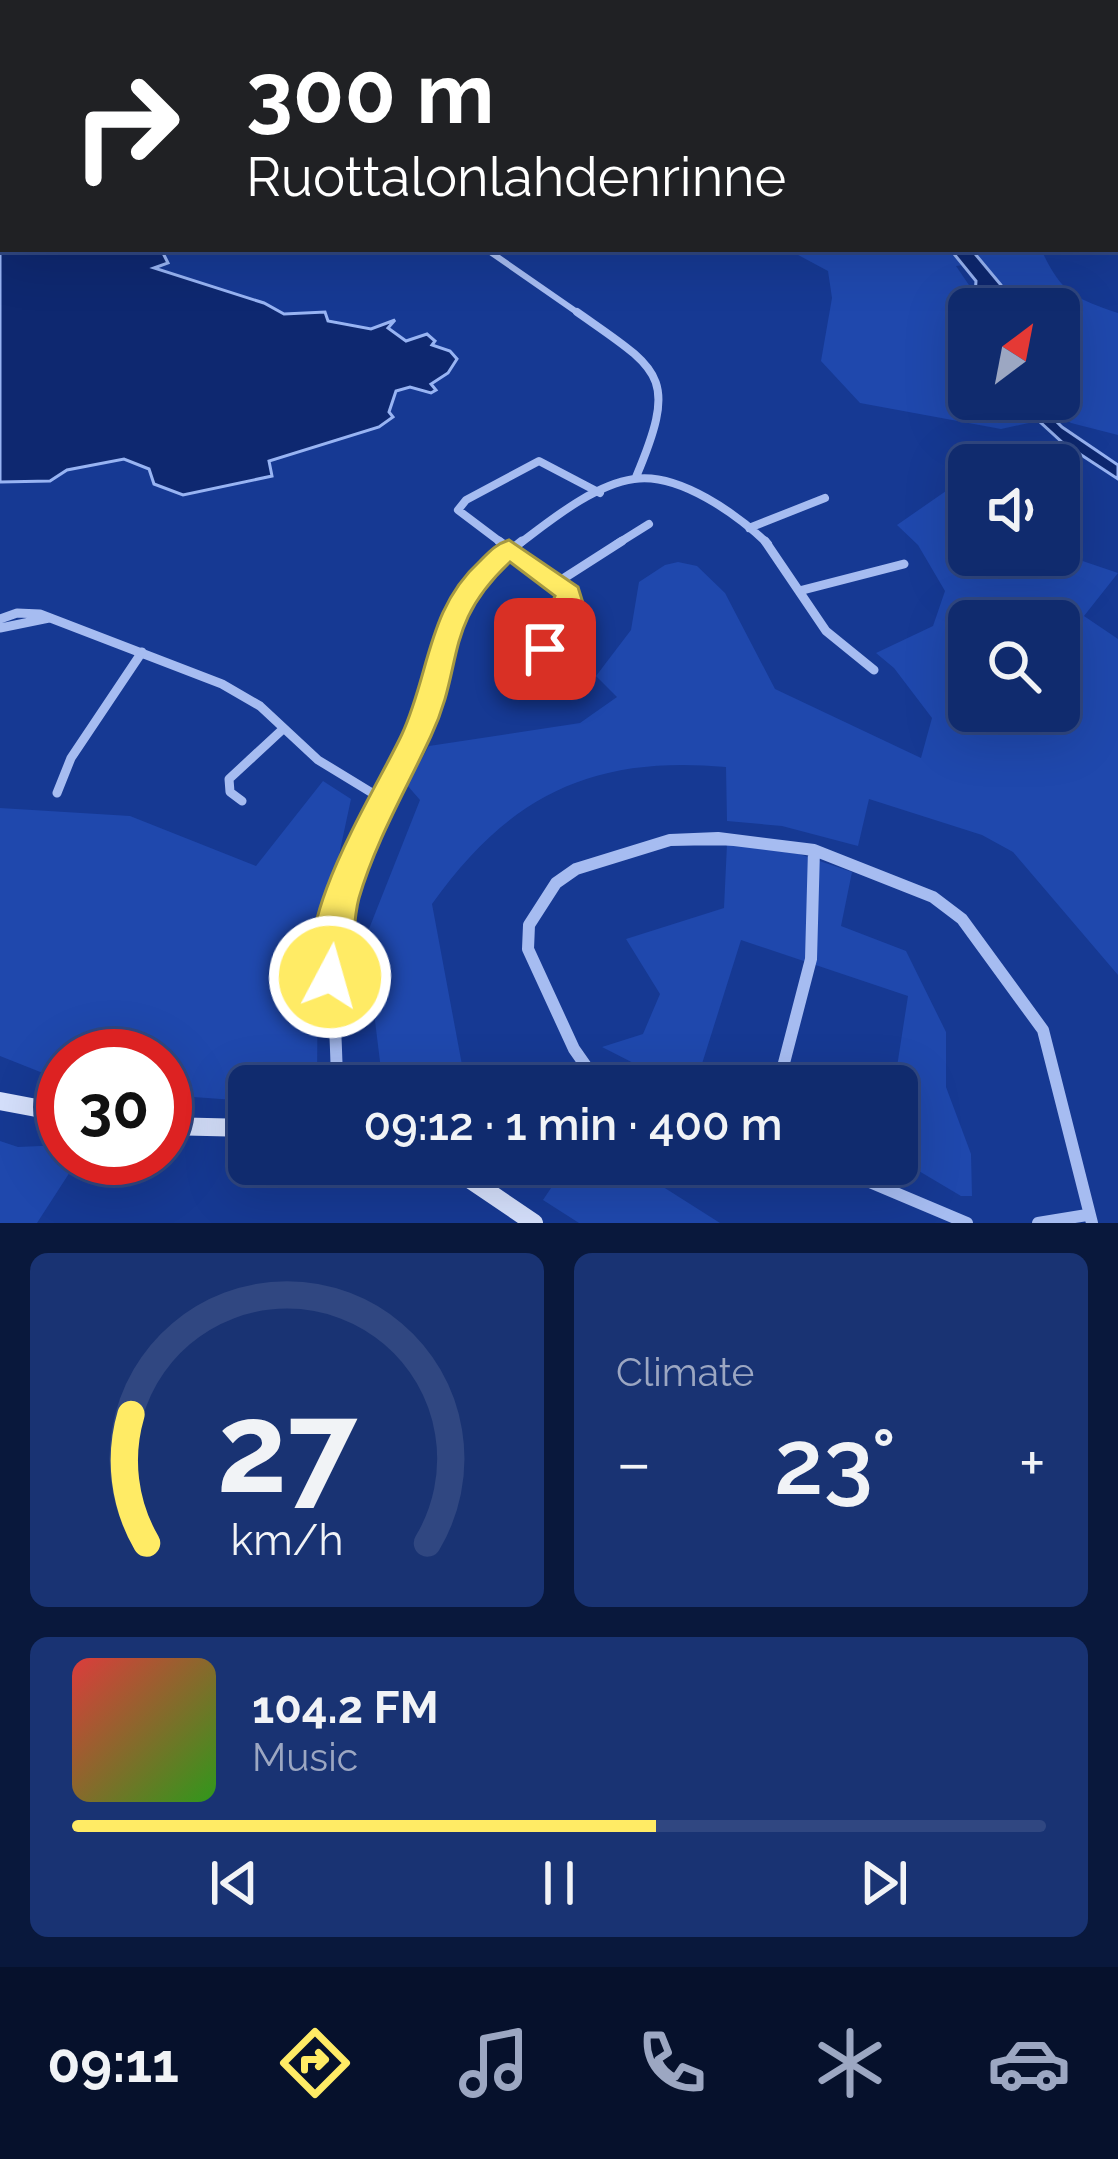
<!DOCTYPE html>
<meta charset="utf-8">
<style>
:root{--surface:#102b6e;--page:#193373;--text:#f1f3f6;--muted:#9ca7c2;--line:#304781;--accent:#ffeb65}
body{margin:0;font-family:Raleway,sans-serif;background:var(--page);color:var(--text);height:100vh;display:flex;flex-direction:column;font-size:45px;white-space:nowrap}
*{box-sizing:border-box;margin:0}
p{font-size:39px;color:var(--muted)}
.icon{flex:none;width:66px;height:66px;fill:none;stroke:currentColor;stroke-width:2;stroke-linecap:round;stroke-linejoin:round}
.map{position:relative;height:1223px;overflow:hidden}
.panel{display:flex;flex-direction:column;gap:30px;padding:30px;background:#09183c;flex:1}
.panel>*{flex:none}
.guide{position:absolute;left:0px;top:0px;width:1119px;height:252px;box-shadow:0 12px 48px #0002,0 0 0 3px var(--line);background:#202124;color:#fff;overflow:hidden}
.needle{width:78px;rotate:32deg}
.controls{position:absolute;left:948px;top:288px;display:grid;gap:24px}
.controls a{display:grid;place-items:center;width:132px;height:132px;border-radius:18px;background:var(--surface);box-shadow:0 12px 48px #0002,0 0 0 3px var(--line);font-size:60px}
.speed{position:absolute;left:36px;top:1029px;display:flex;gap:24px;font-size:60px;font-weight:700;text-align:center}
.speed>*{display:grid;place-content:center;width:156px;height:156px;border-radius:50%;background:var(--surface);box-shadow:0 12px 48px #0002,0 0 0 3px var(--line);line-height:1}
.speed .limit{border:18px solid #d22;background:#fff;color:#111}
.pin{position:absolute;display:grid;place-items:center;width:102px;height:102px;color:#fff;margin:-51px;border-radius:24px;box-shadow:0 6px 18px #0006}
.me{position:absolute;width:132px;margin:-66px;rotate:6deg;stroke-linejoin:round;filter:drop-shadow(0 0 9px #0008)}
.turn{display:flex;align-items:center;gap:42px;height:252px;padding:0 48px;font-size:54px}
.turn .icon{width:156px;height:156px;stroke-width:2.5}
.turn b{display:block;font-size:84px;line-height:102px}
.big{font-size:90px;font-weight:600;line-height:1.1}
.panel .card{flex:1;display:flex;flex-direction:column;justify-content:center;gap:18px;min-width:0;padding:0 42px;border-radius:18px;background:var(--page)}
.panel .dial{align-items:center;gap:0}
.dial svg{height:312px;overflow:visible;fill:none;stroke:var(--line);stroke-width:7;stroke-linecap:round;text-anchor:middle}
.dial text{fill:var(--text);stroke:none}
.song{display:flex;align-items:center;gap:36px}
.cover{width:144px;height:144px;border-radius:18px;background:linear-gradient(135deg,hsl(0 70% 55%),hsl(110 70% 35%))}
.played{height:12px;border-radius:6px;background:linear-gradient(90deg,var(--accent) 60%,var(--line) 60%)}
.keys{display:flex;justify-content:space-around;direction:ltr}
.heat{display:flex;justify-content:space-between;align-items:center;font-size:66px;direction:ltr}
.panel .tiles{flex:1;display:grid;gap:30px;grid-template-columns:1fr 1fr}
.card:last-child{grid-column:span 2}
.trip{position:absolute;left:228px;top:1065px;width:690px;height:120px;border-radius:18px;background:var(--surface);box-shadow:0 12px 48px #0002,0 0 0 3px var(--line);font-weight:600;line-height:120px;text-align:center}
.tabs{display:flex;height:192px;justify-content:space-around;align-items:center;background:#06112c;color:var(--muted)}
.tabs .icon{width:84px;height:84px}
.tabs .selected{color:var(--accent)}
.tabs b{font-size:54px;color:var(--text)}
.map>svg:first-child{display:block}
.green{fill:#1f48ad;fill-rule:evenodd}
.water{fill:#0e2870;stroke:#98b4f3;stroke-width:3}
.lines{fill:none;stroke-linecap:round;stroke-linejoin:round}
.street-far3{stroke:#a6bcf1;stroke-width:6}
.street-far2{stroke:#a6bcf1;stroke-width:8}
.street-far1{stroke:#a6bcf1;stroke-width:9}
.street{stroke:#a6bcf1;stroke-width:12}
.secondary{stroke:#d4dffb;stroke-width:18}
.route{fill:#ffeb65;stroke:#a69942;stroke-width:3}
</style>
<div class="map">
<svg width="1118" height="1223" viewBox="0 0 1118 1223">
<rect width="100%" height="100%" fill="#163993"/>
<path class="green" d="M787,249H1041C1061,293 1074,298 1118,313V435L1071,423L1048,408V399H1059V309H1022L979,263L956,266L973,291L969,316V399H1015L1029,423L1001,429L860,403L821,361L832,298L828,271Z
M969,475V488L953,516L969,522V555L1059,553L1118,573L1084,616L1118,639V975L1013,852L982,835L869,799L858,846L782,826L727,821L726,767C592,755 510,795 432,904L462,1065L490,1086H383L365,939L420,800L407,785L429,746L580,723L617,697L596,676L631,630L639,582L665,565L678,562L697,566L725,593L775,689L921,758L932,718L894,668L876,653L933,626L945,591L918,545L897,525ZM969,621H1059V711H969Z
M323,781L351,799L318,953L317,1086H249V1101L165,1095V1056H63V1081L0,1056V808L130,816L256,866Z
M727,844L799,854L852,872L841,926L906,951L946,1032V1087L971,1154L972,1196H961L897,1158L894,1086L908,996L741,940L695,1086L657,1075L602,1047L643,1034L660,994L626,939L724,908Z
M0,1141L18,1147L63,1145V1158H79L37,1223H0Z
M567,1164H627L720,1223H579L543,1200Z"/>
<path class="water" d="M0,0H1118V11L1116,3H3L0,138Z
M0,144L3,249H168L164,255L168,263L154,268L264,303L284,314L325,312L328,321L371,329L395,320L388,328L406,341L427,334L435,341L432,345L450,351L457,359L448,373L431,384L436,390L431,393L410,387L396,391L389,412L393,417L379,427L269,461L272,476L183,495L154,484L149,469L124,459L67,470L50,481L0,482Z
M950,249H971L1001,285L999,309H974L976,281Z
M1015,399H1034L1062,427L1118,465V479L1063,443Z"/>
<g class="lines">
<path class="street-far3" d="M486,249L581,315"/>
<path class="street-far2" d="M577,312C661,371 679,375 636,477
M749,528L825,498
M503,544L458,510L466,500L539,461L600,493
M519,544C551,520 593,485 634,479C679,472 738,515 768,544
M617,544L649,524"/>
<path class="street-far1" d="M499,541L568,593L544,664
M765,541L826,631L874,670
M558,582L622,541
M799,591L904,564
M0,619L17,613L40,614L222,684L260,706L318,760L382,799
M0,628L49,618
M57,793L71,758L142,652
M242,801L230,792L229,779L283,729
M364,841C382,804 403,769 419,732C458,635 427,616 522,541
M667,841H740"/>
<path class="street" d="M337,1086C336,986 320,934 366,838
M611,1086L588,1069L574,1049L528,949L529,925L556,883L576,869L670,840L718,838L814,850L933,897L962,919L1043,1030L1092,1223
M778,1086L811,959L814,850
M827,1164L967,1223
M1038,1223L1087,1215"/>
<path class="secondary" d="M0,1101L63,1113
M165,1126L249,1128
M447,1164L534,1223"/>
</g>
<path class="route" d="M509,540L578,587L583,603L555,656L545,659L531,649L555,596L510,562C442,626 465,664 431,736C406,790 376,840 359,898C351,927 356,962 343,989L330,994L317,989C288,925 375,792 402,734C430,673 427,609 480,561C489,552 496,544 509,540Z"/>
</svg>
<div class="controls">
<a><svg class="needle" viewBox="-14 -14 28 28"><path d="M0-13l5 13h-10z" fill="#e53935"/><path d="M0 13l5-13h-10z" fill="#9ca7c2"/></svg></a>
<a><svg class="icon" aria-label="sound" viewBox="0 0 24 24"><path d="M4 9h4l5-4v14l-5-4H4zM17 9q2 3 0 6"/></svg></a>
<a><svg class="icon" aria-label="search" viewBox="0 0 24 24"><circle cx="10" cy="10" r="6"/><path d="M15 15l6 6"/></svg></a>
</div>
<div class="speed"><div class="limit">30</div></div>
<div class="pin" style="left:545px;top:649px;background:#d93025"><svg class="icon" aria-label="arrive" viewBox="0 0 24 24"><path d="M6 21V4h12l-3 4 3 4H6"/></svg></div>
<svg class="me" style="left:330px;top:977px" viewBox="-20 -20 40 40"><circle r="17" fill="#ffeb65" stroke="#fff" stroke-width="3"/><path d="M0-11L8 9 0 5-8 9z" fill="#fff"/></svg>
<div class="trip">09:12 · 1 min · 400 m</div>
<div class="guide">
<div class="turn"><svg class="icon" aria-label="right" viewBox="0 0 24 24"><path d="M7 20v-9h11M14 6l5 5-5 5"/></svg><div><b>300 m</b>Ruottalonlahdenrinne</div></div>
</div>
</div>
<section class="panel">
<div class="tiles">
<div class="card dial"><svg viewBox="0 0 100 80">
<path d="M14 69A42 42 0 1 1 86 69"/>
<path d="M14 69A42 42 0 0 1 10 36" stroke="#ffeb65"/>
<text x="50" y="56" font-size="32" font-weight="700">27</text>
<text x="50" y="72" font-size="11">km/h</text>
</svg></div>
<div class="card"><p>Climate</p>
<div class="heat"><a>−</a><b class="big">23°</b><a>+</a></div>
</div>
<div class="card">
<div class="song"><i class="cover"></i><div><b>104.2 FM</b><p>Music</p></div></div>
<div class="played"></div>
<div class="keys"><svg class="icon" aria-label="previous" viewBox="0 0 24 24"><path d="M18 5L8 12l10 7zM5 5v14"/></svg><svg class="icon" aria-label="pause" viewBox="0 0 24 24"><path d="M8 5v14M16 5v14"/></svg><svg class="icon" aria-label="next" viewBox="0 0 24 24"><path d="M6 5l10 7-10 7zM19 5v14"/></svg></div>
</div>
</div>
</section>
<nav class="tabs">
<b>09:11</b>
<svg class="icon selected" aria-label="directions" viewBox="0 0 24 24"><path d="M12 3l9 9-9 9-9-9zM9 14v-3h6M13 9l2 2-2 2"/></svg>
<svg class="icon" aria-label="music" viewBox="0 0 24 24"><path d="M9 18V5l10-2v13"/><circle cx="6" cy="18" r="3"/><circle cx="16" cy="16" r="3"/></svg>
<svg class="icon" aria-label="phone" viewBox="0 0 24 24"><path d="M5 4h4l2 5-3 2q2 4 5 5l2-3 5 2v4C11 20 4 13 5 4z"/></svg>
<svg class="icon" aria-label="climate" viewBox="0 0 24 24"><path d="M12 3v18M4 7l16 10M4 17L20 7"/></svg>
<svg class="icon" aria-label="car" viewBox="0 0 24 24"><path d="M5 17H2v-5l4-1 3-4h7l3 4 3 1v5h-3M9 17h6M6 11h13"/><circle cx="7" cy="17" r="2"/><circle cx="17" cy="17" r="2"/></svg>
</nav>
